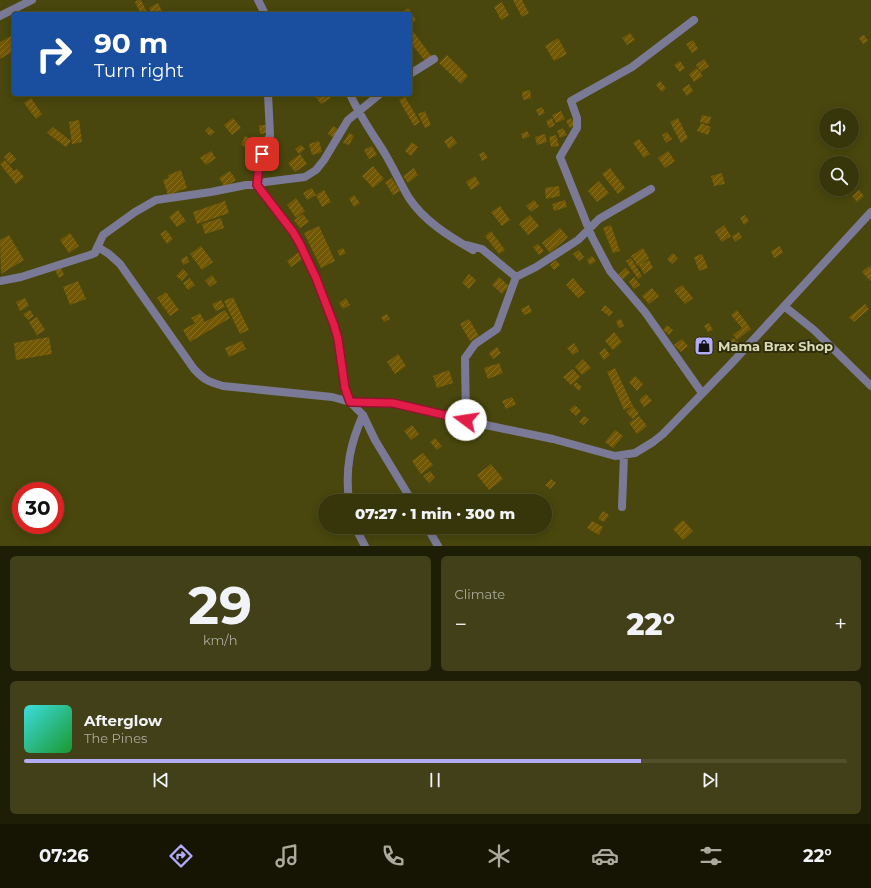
<!DOCTYPE html>
<meta charset="utf-8">
<style>
:root{--surface:#37350a;--page:#424018;--text:#f1f3f6;--muted:#aaab9c;--line:#51502b;--accent:#b3adf9}
body{margin:0;font-family:Montserrat,sans-serif;background:var(--page);color:var(--text);height:100vh;display:flex;flex-direction:column;font-size:15px;white-space:nowrap}
*{box-sizing:border-box;margin:0}
p{font-size:13px;color:var(--muted)}
.icon{flex:none;width:22px;height:22px;fill:none;stroke:currentColor;stroke-width:2;stroke-linecap:round;stroke-linejoin:round}
.map{position:relative;height:546px;overflow:hidden}
.side{display:flex;flex-direction:column;gap:10px;padding:10px;background:#1e1d06;flex:1}
.side>*{flex:none}
.banner{position:absolute;left:12px;top:12px;width:400px;height:84px;border-radius:4px;box-shadow:0 2px 10px #0003,0 0 0 1px var(--line);background:#1a4fa0;color:#fff;overflow:hidden}
.controls{position:absolute;left:819px;top:108px;display:grid;gap:8px}
.controls a{display:grid;place-items:center;width:40px;height:40px;border-radius:50%;background:var(--surface);box-shadow:0 2px 10px #0003,0 0 0 1px var(--line);font-size:20px}
.speed{position:absolute;left:12px;top:482px;display:flex;gap:8px;font-size:20px;font-weight:700;text-align:center}
.speed>*{display:grid;place-content:center;width:52px;height:52px;border-radius:50%;background:var(--surface);box-shadow:0 2px 10px #0003,0 0 0 1px var(--line);line-height:1}
.speed .limit{border:6px solid #d22;background:#fff;color:#111}
.pin{position:absolute;display:grid;place-items:center;width:34px;height:34px;color:#fff;margin:-17px;border-radius:8px;box-shadow:0 2px 6px #0006}
.me{position:absolute;width:44px;margin:-22px;rotate:284deg;stroke-linejoin:round;filter:drop-shadow(0 0 3px #0008)}
.turn{display:flex;align-items:center;gap:14px;height:84px;padding:0 16px;font-size:18px}
.turn .icon{width:52px;height:52px;stroke-width:2.5}
.turn b{display:block;font-size:28px;line-height:34px}
.big{font-size:30px;font-weight:800;line-height:1.1}
.side .widget{flex:1;display:flex;flex-direction:column;justify-content:center;gap:6px;min-width:0;padding:0 14px;border-radius:6px;background:var(--page)}
.side .dial{align-items:center;gap:0}
.dial b{font-size:52px;line-height:1}
.song{display:flex;align-items:center;gap:12px}
.cover{width:48px;height:48px;border-radius:6px;background:linear-gradient(135deg,hsl(180 70% 55%),hsl(130 70% 35%))}
.played{height:4px;border-radius:2px;background:linear-gradient(90deg,var(--accent) 75%,var(--line) 75%)}
.keys{display:flex;justify-content:space-around;direction:ltr}
.heat{display:flex;justify-content:space-between;align-items:center;font-size:22px;direction:ltr}
.side .tiles{flex:1;display:grid;gap:10px;grid-template-columns:1fr 1fr}
.widget:last-child{grid-column:span 2}
.trip{position:absolute;left:318px;top:494px;width:234px;height:40px;border-radius:20px;background:var(--surface);box-shadow:0 2px 10px #0003,0 0 0 1px var(--line);font-weight:800;line-height:40px;text-align:center}
.tabs{display:flex;height:64px;justify-content:space-around;align-items:center;background:#161504;color:var(--muted)}
.tabs .icon{width:28px;height:28px}
.tabs .current{color:var(--accent)}
.tabs b{font-size:18px;color:var(--text)}
.map>svg:first-child{display:block}
.building{fill:url(#building-hatch)}
.lines{fill:none;stroke-linecap:round;stroke-linejoin:round}
.street{stroke:#7b7a96;stroke-width:8}
.route-casing{stroke:#92132f;stroke-width:10}
.route{stroke:#e11d48;stroke-width:7}
.labels{text-anchor:middle;dominant-baseline:central;stroke-width:4;stroke-linejoin:round;paint-order:stroke}
.poi-label{font-size:13px;font-weight:bold;fill:#dadab6;stroke:#2e2d0e;text-anchor:start}
</style>
<div class="map">
<svg width="871" height="546" viewBox="0 0 871 546">
<defs>
<pattern id="building-hatch" width="6" height="6" patternUnits="userSpaceOnUse"><rect width="6" height="6" fill="#725705"/><path d="M-1 1l2-2M0 6l6-6M5 7l2-2" fill="none" stroke="#866f27"/></pattern>
</defs>
<rect width="100%" height="100%" fill="#49470d"/>
<path class="building" d="M138,0H141L148,14H141L135,2Z
M513,0H522L529,13L522,17Z
M502,2L509,15L501,20L494,7Z
M158,3L163,13L152,14L149,8Z
M408,8L416,20L410,25V14H400Z
M412,30L432,57L426,62L410,42V32Z
M630,33L635,40L627,45L622,38Z
M864,35L868,41L863,44L859,38Z
M11,36L14,41V51L0,59V42Z
M558,38L567,54L554,61L545,46Z
M693,40L698,49L692,53L686,44Z
M447,55L468,76L461,84L439,63Z
M704,59L709,66L701,72L696,65Z
M680,61L685,68L680,72L674,65Z
M697,68L703,76L694,82L689,74Z
M660,81L666,88L662,92L656,85Z
M689,84L693,91L687,96L682,89Z
M530,90L531,98L523,100L522,92Z
M321,94H328L331,98L321,104L316,97Z
M405,97L420,122L414,126L399,100Z
M31,98L42,114L36,119L24,103Z
M542,107L545,113L539,116L536,110Z
M425,111L431,125L425,128L418,114Z
M561,111L565,119L556,123L552,115Z
M702,115L711,117L709,124L700,122Z
M233,118L241,128L232,135L224,125Z
M552,118L555,125L549,128L546,121Z
M571,118L575,125L570,128L566,121Z
M678,118L688,138L681,143L670,122Z
M79,120L82,142L72,144L69,122Z
M701,123L711,127L708,135L697,131Z
M259,125H268V133L260,134Z
M333,126L339,130L334,138L328,134Z
M53,127L71,141L66,147L47,133Z
M209,127L215,132L210,136L205,131Z
M563,128L567,135L560,138L557,131Z
M527,131L530,136L523,139L521,134Z
M667,132L672,139L666,143L662,135Z
M349,133L354,136L349,145L343,143Z
M545,134L547,142L537,145L535,137Z
M556,135L559,146L551,147L549,137Z
M245,136L255,141L251,149L241,145Z
M452,136L457,143L449,149L444,141Z
M639,139L650,154L644,158L633,143Z
M319,141L322,152L312,155L309,144Z
M412,142L418,147L411,156L405,151Z
M301,145L305,149L299,154L295,149Z
M372,146L377,155L369,159L364,150Z
M211,151L216,158L206,165L200,158Z
M668,151L675,161L665,168L658,158Z
M10,152L16,159L10,164L4,157Z
M484,152L488,158L482,161L479,154Z
M300,154L307,164L295,172L288,163Z
M5,160L14,171L17,169L24,177L16,184L0,164Z
M373,166L384,179L373,188L362,176Z
M414,168L418,175L408,183L403,176Z
M610,168L625,188L618,194L602,174Z
M181,170L187,188L168,195L163,180L169,178L168,175Z
M230,171L236,180L225,187L219,178Z
M722,173L725,184L714,186L711,176Z
M475,176L480,184L471,190L466,182Z
M392,178L400,191L393,195L385,182Z
M599,181L609,193L597,202L588,191Z
M559,186L560,196L546,199L545,188Z
M312,188L316,195L324,190L331,202L322,207L316,195L307,200L303,193Z
M859,190L864,196L857,202L852,196Z
M354,195L360,203L354,207L349,199Z
M296,198L305,211L296,218L287,205Z
M534,200L539,206L531,212L526,206Z
M565,200L567,207L554,211L552,204Z
M225,201L229,213L197,224L193,212Z
M500,206L510,220L502,226L491,212Z
M178,210L186,221L177,227L169,217Z
M303,214L309,222L300,228L294,220Z
M530,215L539,226L528,235L519,224Z
M745,215L749,221L744,225L740,218Z
M221,218L224,228L205,234L202,224Z
M611,225L620,251L613,253L603,228Z
M724,225L731,236L722,242L715,232Z
M319,226L335,261L321,268L304,233Z
M560,228L568,237L550,253L542,243Z
M166,230L173,239L167,244L160,234Z
M491,231L505,250L499,254L485,236Z
M739,232L742,237L735,242L732,236Z
M70,233L79,246L69,253L60,240Z
M9,235L24,260L1,274L0,240Z
M538,244L544,251L539,255L533,247Z
M201,246L213,262L202,270L190,254Z
M780,246L783,253L774,258L771,251Z
M343,248L346,253L340,256L337,251Z
M643,248L649,258L638,266L631,256Z
M579,250L584,257L579,261L573,254Z
M299,252L304,258L291,267L287,261Z
M673,253L678,258L672,264L667,259Z
M702,254L708,268L699,271L694,257Z
M187,256L189,262L183,265L181,259Z
M592,256L596,261L590,265L587,260Z
M631,258L642,276L638,279L626,261Z
M556,260L560,265L554,270L550,265Z
M649,260L653,268L644,274L639,265Z
M869,266L871,268V280L870,281L862,272Z
M61,268L64,275L59,278L55,270Z
M626,268L630,273L622,280L618,275Z
M183,269L188,274L182,281L176,276Z
M469,274L476,280L469,289L462,283Z
M212,275L217,282L210,287L205,281Z
M499,277L509,286L502,294L492,285Z
M634,277L640,285L634,289L629,282Z
M190,278L195,285L188,290L183,283Z
M573,278L585,292L578,298L566,285Z
M78,281L86,299L70,305L63,287Z
M682,285L693,298L685,304L674,291Z
M652,288L659,296L649,304L642,296Z
M166,292L179,310L170,316L157,298Z
M233,297L249,330L240,334L224,301Z
M25,298L29,306L20,311L16,302Z
M346,298L350,305L343,309L339,303Z
M221,300L225,307L216,311L212,304Z
M865,304L869,309L854,322L849,317Z
M529,305L532,312L524,315L521,309Z
M605,305L613,312L609,316L601,310Z
M30,310L34,316L28,320L23,314Z
M225,310L230,318L190,342L183,330L195,323L191,318L200,313L205,322Z
M737,310L751,329L737,340L733,335L742,328L731,315Z
M387,314L390,319L384,322L381,317Z
M37,317L45,330L37,335L29,322Z
M469,319L479,336L470,341L460,324Z
M621,319L624,326L619,328L616,321Z
M709,323L713,330L708,332L704,326Z
M667,325L673,330L669,335L663,330Z
M614,332L622,342L613,350L605,341Z
M49,337L52,354L16,360L14,343Z
M733,338L739,343L731,352L725,346Z
M682,339L688,346L681,352L674,345Z
M242,341L246,349L229,357L225,348Z
M574,343L579,351L573,355L567,348Z
M497,347L501,353L493,359L489,353Z
M605,348L610,355L604,360L599,353Z
M398,354L406,366L395,374L387,362Z
M583,359L591,368L582,375L575,367Z
M499,363L503,373L488,379L484,368Z
M615,368L633,406L624,410L607,372Z
M573,369L580,377L571,385L563,377Z
M449,370L453,383L437,388L433,376Z
M635,376L643,384L637,391L629,382Z
M576,382L582,387L579,391L573,385Z
M646,394L652,401L644,407L639,400Z
M512,397L516,404L506,409L502,401Z
M575,405L581,411L576,416L569,410Z
M633,406L639,414L633,419L626,412Z
M584,416L589,419L584,425L579,422Z
M639,416L647,426L637,434L629,423Z
M412,425L419,434L411,440L404,431Z
M615,430L623,436L613,448L605,442Z
M435,438L442,446L437,450L430,442Z
M423,453L433,465L421,474L412,461Z
M491,464L503,479L489,490L477,475Z
M430,471L435,477L429,483L423,476Z
M551,479L556,483L550,489L545,485Z
M603,511L609,515L604,522L598,519Z
M683,520L693,531L683,540L673,529Z
M592,521L603,527L599,535L587,528Z"/>
<g class="lines">
<path class="street" d="M258,0L265,14
M0,16L32,0
M694,20L632,67L571,101L577,118V128L560,157L592,237L610,271L645,312L702,393
M410,74L434,59
M268,94L270,135L259,164L257,185L293,232L300,244L316,278L334,325L338,339L346,395L350,402L363,415L375,440L412,501
M350,94C359,115 372,133 384,152C393,167 400,183 409,198C424,221 450,237 473,250
M467,245L482,249L516,277
M96,250L103,235L135,212L156,200L211,192L246,185H257L265,182L305,177L316,170L324,160L348,120L380,94
M0,281L21,277L90,255L95,253L98,247L109,254L120,264L194,369C204,380 209,382 223,386L332,397L350,402L393,403L481,424L553,439L615,456L635,453L653,442L663,434L730,365L871,212
M784,306L814,330L871,386
M466,420L465,358L475,344L497,329L516,277L536,267L578,240L599,219L651,189
M349,501C345,469 350,444 363,415
M622,507L624,455
M355,527L365,546
M427,527L438,546"/>
</g>
<g class="lines">
<g class="route-casing">
<path id="route" d="M262,154L259,164L257,185L293,232L300,244L316,278L334,325L338,339L345,388L350,402L393,403L466,420"/>
</g>
<use href="#route" class="route"/>
</g>
<defs>
<g id="shop-square" transform="scale(1)"><rect x="-9" y="-9" width="18" height="18" rx="4" fill="#b3adf9" stroke="#2e2d0e"/><path d="M-5-2.5h2.3a2.7 3.5 0 0 1 5.4 0H5L5.5 6h-11ZM-1.5-2.5h3a1.5 2.3 0 0 0-3 0Z" fill="#111"/></g>
</defs>
<g fill-rule="evenodd">
<use href="#shop-square" x="704" y="346"/>
</g>
<g class="labels">
<g class="poi-label">
<text x="718" y="346">Mama Brax Shop</text>
</g>
</g>
</svg>
<div class="controls">
<a><svg class="icon" aria-label="sound" viewBox="0 0 24 24"><path d="M4 9h4l5-4v14l-5-4H4zM17 9q2 3 0 6"/></svg></a>
<a><svg class="icon" aria-label="search" viewBox="0 0 24 24"><circle cx="10" cy="10" r="6"/><path d="M15 15l6 6"/></svg></a>
</div>
<div class="speed"><div class="limit">30</div></div>
<div class="pin" style="left:262px;top:154px;background:#d93025"><svg class="icon" aria-label="arrive" viewBox="0 0 24 24"><path d="M6 21V4h12l-3 4 3 4H6"/></svg></div>
<svg class="me" style="left:466px;top:420px" viewBox="-20 -20 40 40"><circle r="19" fill="#fff"/><path d="M0-13L10 11 0 6-10 11z" fill="#e11d48"/></svg>
<div class="trip">07:27 · 1 min · 300 m</div>
<div class="banner">
<div class="turn"><svg class="icon" aria-label="right" viewBox="0 0 24 24"><path d="M7 20v-9h11M14 6l5 5-5 5"/></svg><div><b>90 m</b>Turn right</div></div>
</div>
</div>
<section class="side">
<div class="tiles">
<div class="widget dial"><b>29</b><p>km/h</p></div>
<div class="widget"><p>Climate</p>
<div class="heat"><a>−</a><b class="big">22°</b><a>+</a></div>
</div>
<div class="widget">
<div class="song"><i class="cover"></i><div><b>Afterglow</b><p>The Pines</p></div></div>
<div class="played"></div>
<div class="keys"><svg class="icon" aria-label="previous" viewBox="0 0 24 24"><path d="M18 5L8 12l10 7zM5 5v14"/></svg><svg class="icon" aria-label="pause" viewBox="0 0 24 24"><path d="M8 5v14M16 5v14"/></svg><svg class="icon" aria-label="next" viewBox="0 0 24 24"><path d="M6 5l10 7-10 7zM19 5v14"/></svg></div>
</div>
</div>
</section>
<nav class="tabs">
<b>07:26</b>
<svg class="icon current" aria-label="directions" viewBox="0 0 24 24"><path d="M12 3l9 9-9 9-9-9zM9 14v-3h6M13 9l2 2-2 2"/></svg>
<svg class="icon" aria-label="music" viewBox="0 0 24 24"><path d="M9 18V5l10-2v13"/><circle cx="6" cy="18" r="3"/><circle cx="16" cy="16" r="3"/></svg>
<svg class="icon" aria-label="phone" viewBox="0 0 24 24"><path d="M5 4h4l2 5-3 2q2 4 5 5l2-3 5 2v4C11 20 4 13 5 4z"/></svg>
<svg class="icon" aria-label="climate" viewBox="0 0 24 24"><path d="M12 3v18M4 7l16 10M4 17L20 7"/></svg>
<svg class="icon" aria-label="car" viewBox="0 0 24 24"><path d="M5 17H2v-5l4-1 3-4h7l3 4 3 1v5h-3M9 17h6M6 11h13"/><circle cx="7" cy="17" r="2"/><circle cx="17" cy="17" r="2"/></svg>
<svg class="icon" aria-label="filters" viewBox="0 0 24 24"><path d="M4 7h16M4 17h16"/><circle cx="9" cy="7" r="2"/><circle cx="15" cy="17" r="2"/></svg>
<b>22°</b>
</nav>
